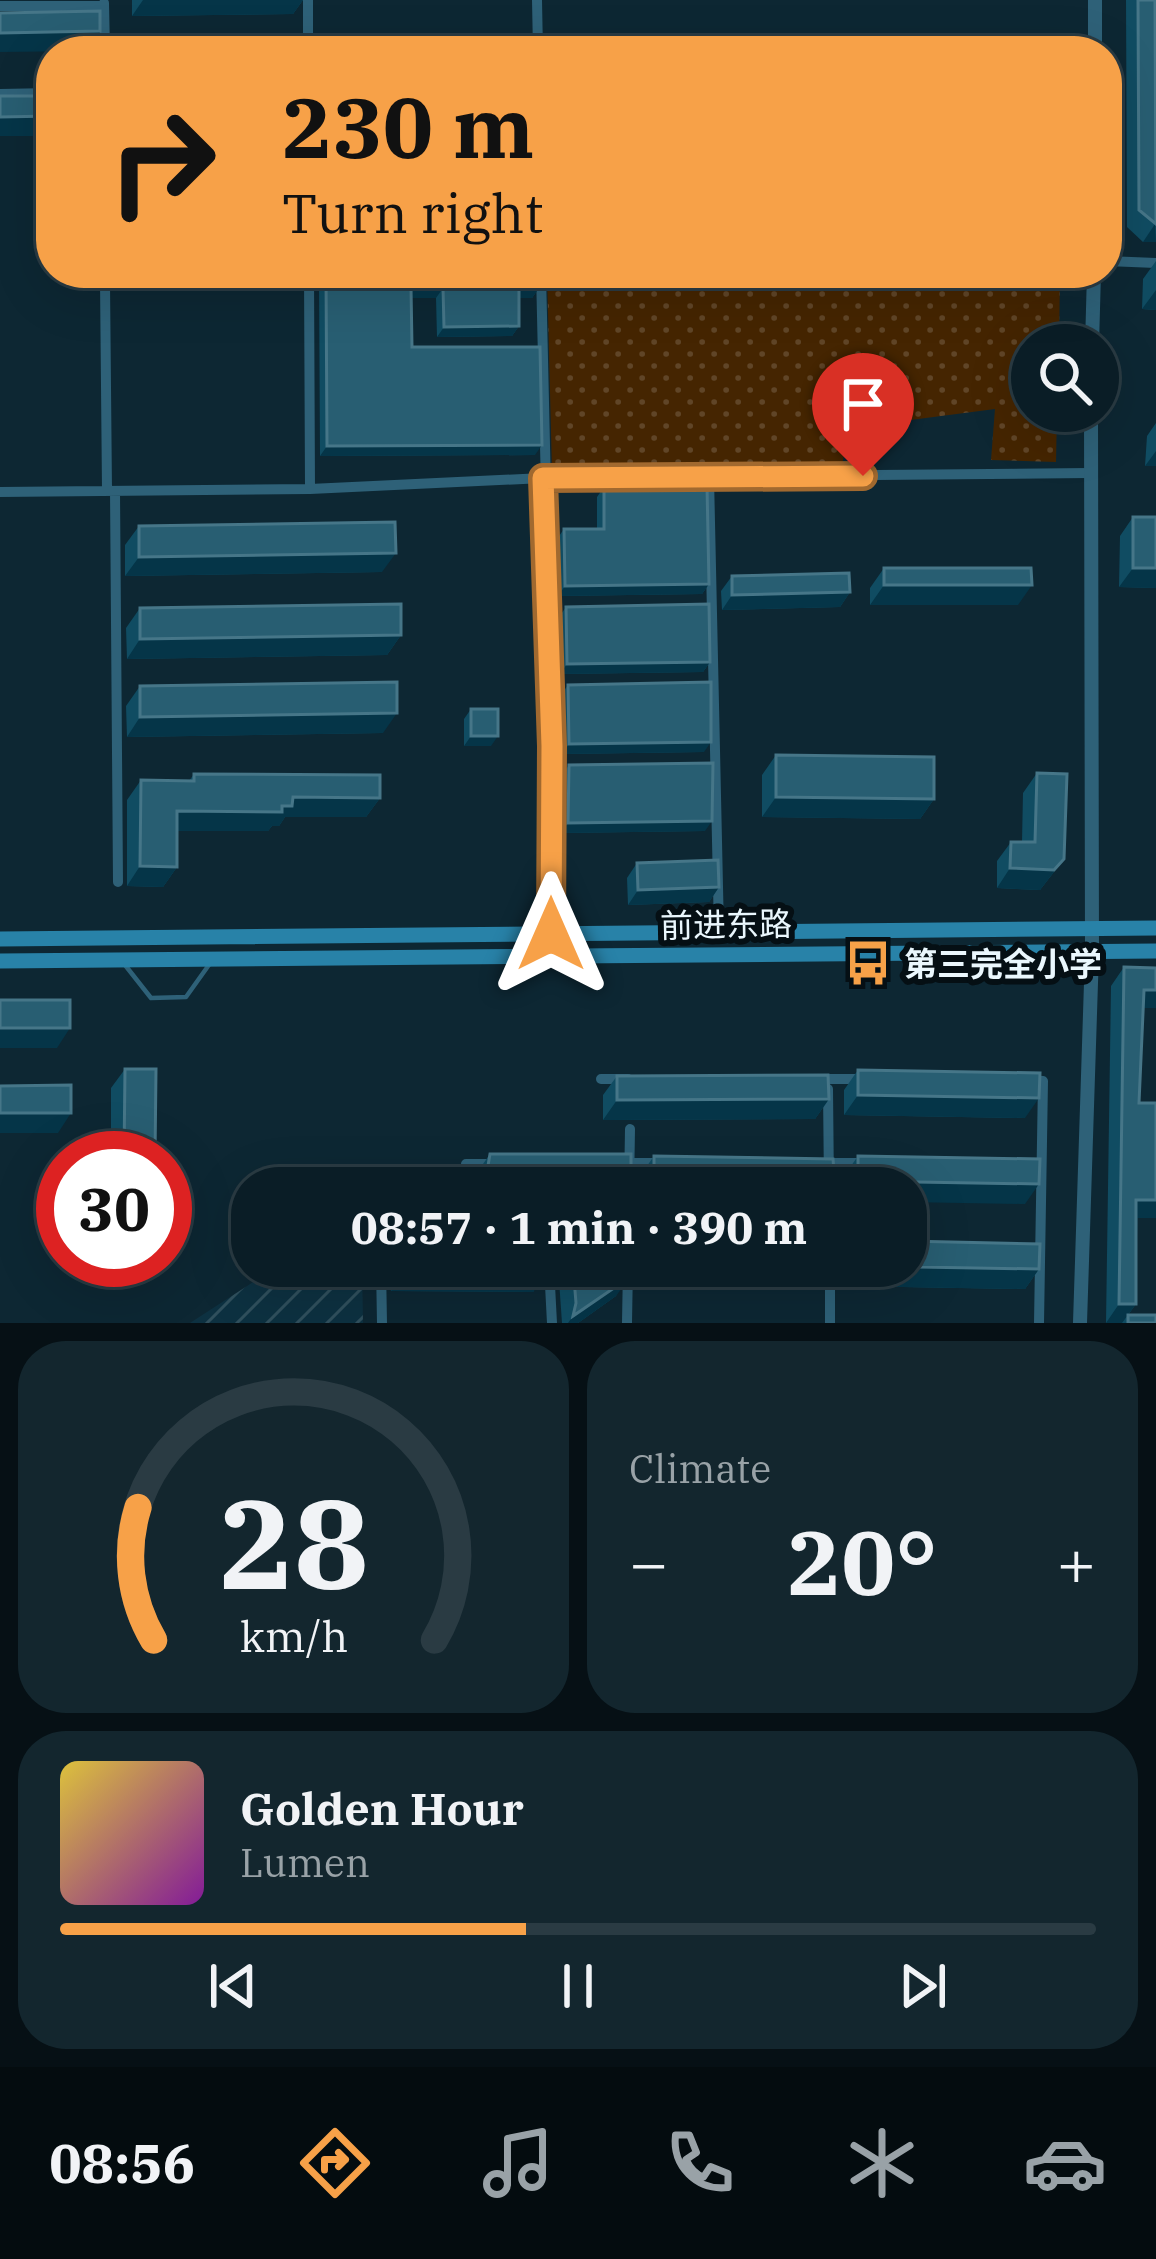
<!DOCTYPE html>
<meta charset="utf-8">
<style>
:root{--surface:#0a1d26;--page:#13262e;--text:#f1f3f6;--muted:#99a2a7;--line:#2a3b43;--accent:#f7a148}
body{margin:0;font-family:"IBM Plex Serif","Noto Sans SC",serif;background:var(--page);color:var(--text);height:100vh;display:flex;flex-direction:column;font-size:45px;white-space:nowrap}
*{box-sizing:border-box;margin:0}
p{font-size:39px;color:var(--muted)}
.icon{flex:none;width:66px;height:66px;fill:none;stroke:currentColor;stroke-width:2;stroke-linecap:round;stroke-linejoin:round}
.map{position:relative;height:1323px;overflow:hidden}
.side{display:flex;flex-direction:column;gap:18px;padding:18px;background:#061015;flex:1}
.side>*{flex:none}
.guide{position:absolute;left:36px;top:36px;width:1086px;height:252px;border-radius:48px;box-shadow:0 12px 48px #0002,0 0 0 3px var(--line);background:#f7a148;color:#111;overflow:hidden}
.tools{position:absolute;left:1011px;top:324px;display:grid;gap:24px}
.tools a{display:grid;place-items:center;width:108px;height:108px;border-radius:50%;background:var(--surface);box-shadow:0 12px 48px #0002,0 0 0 3px var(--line);font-size:60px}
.speed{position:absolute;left:36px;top:1131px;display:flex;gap:24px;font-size:60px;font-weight:700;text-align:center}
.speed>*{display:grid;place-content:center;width:156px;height:156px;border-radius:50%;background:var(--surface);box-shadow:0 12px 48px #0002,0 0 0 3px var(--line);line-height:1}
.speed .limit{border:18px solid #d22;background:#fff;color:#111}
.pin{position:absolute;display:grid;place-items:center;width:102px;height:102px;color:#fff;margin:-123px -51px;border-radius:50% 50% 50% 0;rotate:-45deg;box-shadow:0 0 12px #0007}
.pin .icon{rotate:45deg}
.me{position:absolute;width:132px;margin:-66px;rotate:0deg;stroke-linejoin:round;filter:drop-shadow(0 0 9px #0008)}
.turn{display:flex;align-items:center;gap:42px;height:252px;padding:0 48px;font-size:54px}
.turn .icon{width:156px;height:156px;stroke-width:2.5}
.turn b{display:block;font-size:84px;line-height:102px}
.big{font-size:90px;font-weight:800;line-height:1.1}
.side .widget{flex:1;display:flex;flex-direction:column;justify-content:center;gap:18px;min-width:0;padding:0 42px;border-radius:48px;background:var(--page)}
.side .dial{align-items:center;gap:0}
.dial svg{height:312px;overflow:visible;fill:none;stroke:var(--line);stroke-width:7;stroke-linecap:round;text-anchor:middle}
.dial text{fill:var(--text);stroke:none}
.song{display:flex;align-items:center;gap:36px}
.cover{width:144px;height:144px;border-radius:18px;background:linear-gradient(135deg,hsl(50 70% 55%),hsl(290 70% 35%))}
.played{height:12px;border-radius:6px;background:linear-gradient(90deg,var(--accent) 45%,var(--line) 45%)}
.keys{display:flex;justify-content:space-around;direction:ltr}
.heat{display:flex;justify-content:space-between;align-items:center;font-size:66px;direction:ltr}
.side .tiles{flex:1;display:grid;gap:18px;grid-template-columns:1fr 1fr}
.widget:last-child{grid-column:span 2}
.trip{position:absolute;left:231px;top:1167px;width:696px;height:120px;border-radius:48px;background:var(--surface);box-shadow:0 12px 48px #0002,0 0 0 3px var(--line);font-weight:800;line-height:120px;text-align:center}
.menu{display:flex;height:192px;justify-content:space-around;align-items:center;background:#040c0f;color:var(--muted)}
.menu .icon{width:84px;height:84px}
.menu .active{color:var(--accent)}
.menu b{font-size:54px;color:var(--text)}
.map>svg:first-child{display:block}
.industrial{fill:url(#industrial-furrows)}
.grass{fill:url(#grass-dots)}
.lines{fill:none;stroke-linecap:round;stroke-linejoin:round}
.service{stroke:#2e6178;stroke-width:4.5}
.minor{stroke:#2e6178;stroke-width:10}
.tertiary{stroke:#2e6178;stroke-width:14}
.secondary{stroke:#2882a8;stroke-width:15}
.wall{fill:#104c62}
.shaded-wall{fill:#053548}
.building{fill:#285e72;stroke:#467688;stroke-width:3}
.route-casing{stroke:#a1692f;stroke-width:30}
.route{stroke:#f7a148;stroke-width:21}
.labels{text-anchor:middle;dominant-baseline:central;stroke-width:12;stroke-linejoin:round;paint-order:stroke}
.street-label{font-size:33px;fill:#eaf7fd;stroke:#050f14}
.poi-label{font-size:33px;font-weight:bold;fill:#eaf7fd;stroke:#050f14;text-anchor:start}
</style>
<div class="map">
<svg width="1156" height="1323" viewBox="0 0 1156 1323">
<defs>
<pattern id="industrial-furrows" width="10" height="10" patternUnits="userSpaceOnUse" patternTransform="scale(3)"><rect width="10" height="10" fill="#0d3141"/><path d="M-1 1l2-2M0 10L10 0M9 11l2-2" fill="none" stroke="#30505d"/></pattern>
<pattern id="grass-dots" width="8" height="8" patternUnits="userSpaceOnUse" patternTransform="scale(3)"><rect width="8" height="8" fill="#452501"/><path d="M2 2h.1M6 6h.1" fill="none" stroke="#604527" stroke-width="1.8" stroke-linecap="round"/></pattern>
</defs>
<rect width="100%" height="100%" fill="#0d2733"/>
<path class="industrial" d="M278,1266H362L363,1323H190Z"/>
<path class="grass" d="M547,273H1060L1059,345H1032V411H1057L1056,462L991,460L995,409L849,428L842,465L552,471Z"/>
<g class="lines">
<path class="service" d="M125,965L151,998L186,997L211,962"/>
<path class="minor" d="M308,0V51
M537,0L538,51
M104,3L105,51
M0,6H104
M0,94L51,93
M1107,261L1156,263
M309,273L310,489
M541,273L552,746L551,934
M105,282L107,491
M709,477L719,932
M115,491L118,882
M0,492L310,489L543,478L1089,473
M601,1079H628
M814,1079H862
M1030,1080L1043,1081L1039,1323
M828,1089L829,1188
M620,1163H661
M824,1163H865
M466,1188V1164H493
M629,1188L630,1129
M381,1266L382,1323
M549,1266L552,1323
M830,1266V1323
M627,1323L628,1266"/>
<path class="tertiary" d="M1095,51V0
M1092,345L1094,273
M1080,1323L1092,952L1091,411"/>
<path class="secondary" d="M0,939L1156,928
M0,961L1156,951"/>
</g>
<path class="wall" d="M132,0H303L293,14L132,16Z
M1126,0H1155L1156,242H1143L1127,227Z
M1156,261V310L1142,309L1143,279Z
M322,273H538L539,288L532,298H519V326L512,336L437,337L436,298H411L412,347L535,455L320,456L319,278Z
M1156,423V466H1145L1147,436Z
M604,487L709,584L702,594L558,596L557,539L564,529H597V497Z
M1133,517L1156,588L1119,587L1120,536Z
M139,526L382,572L125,576V545Z
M884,568L1018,605H870V588Z
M732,576L850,592L840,607L722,610L721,591Z
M566,607L710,662L703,672L560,674L559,617Z
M140,608L401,635L387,655L127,659L126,628Z
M568,685L704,752L562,754L561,695Z
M140,686L383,733L127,737L126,706Z
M471,709L491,746H464V719Z
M776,755L934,799L920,819L762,817V775Z
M569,765L705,831L561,833L562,775Z
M1037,773L1064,859L1040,890L997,888V861L1011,842H1022L1023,793Z
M194,774L380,798L366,817H285L279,826H272L268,831H177V867L163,887L127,886V800L141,780L189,781Z
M637,863L719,887L709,902L628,905L627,878Z
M1124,967L1156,968V1008H1143L1139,1103L1136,1304L1128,1315L1156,1323H1106L1111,986Z
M125,1069L155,1158H111V1088Z
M858,1070L1025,1118L844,1115V1090Z
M617,1076L829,1099L815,1119L603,1120V1095Z
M490,1154L631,1184L628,1188H473L476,1174Z
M654,1156L832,1188H640V1176Z
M858,1156L1025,1204L906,1188H844V1176Z
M389,1266H547V1272L533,1292L391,1291Z
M558,1266H630L616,1296L578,1323H562Z
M642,1266H834L820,1289L642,1286Z
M844,1266H906L1039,1269L1025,1289L844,1286Z"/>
<path class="shaded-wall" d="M143,0H303L293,14L132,16Z
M100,31L86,51L0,52V33Z
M51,116V136H0V117Z
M1155,224L1156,242H1143Z
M411,288H443L436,298H404Z
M519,288H539L532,298H512Z
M1156,290V310L1142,309Z
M519,326L512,336L437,337L444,327Z
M542,445L535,455L320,456L327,446Z
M1156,451V466H1145Z
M396,553L382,572L125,576L139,557Z
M1133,568H1156V588L1119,587Z
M709,584L702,594L558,596L565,586Z
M884,585H1032L1018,605H870Z
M850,592L840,607L722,610L732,595Z
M401,635L387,655L127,659L140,639Z
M710,662L703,672L560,674L567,664Z
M397,713L383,733L127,737L140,717Z
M471,736H498L491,746H464Z
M711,742L704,752L562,754L569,744Z
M293,797L380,798L366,817H285L279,826H272L268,831H163L177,811Z
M776,797L934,799L920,819L762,817Z
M712,821L705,831L561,833L568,823Z
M1064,859L1040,890L997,888L1010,868Z
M140,866L177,867L163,887L127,886Z
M719,887L709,902L628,905L638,890Z
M1144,990H1156V1008H1131Z
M0,1028H70L57,1048H0Z
M858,1095L1039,1098L1025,1118L844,1115Z
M829,1099L815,1119L603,1120L617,1100Z
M0,1113H71L58,1133H0Z
M858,1181L1039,1184L1025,1204L906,1202V1188H853Z
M654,1182L835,1185L832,1188H649Z
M485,1183L631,1184L628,1188H481Z
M1136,1200H1156V1218H1123Z
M858,1266L1039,1269L1025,1289L844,1286Z
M655,1267L834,1270L820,1289L642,1286Z
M405,1271L547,1272L533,1292L391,1291Z
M630,1277L616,1296L578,1323H568L573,1316Z
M1119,1304H1136L1122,1323H1106Z"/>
<path class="building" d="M1138,0H1155L1156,224L1139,210Z
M100,11V31L0,33V13Z
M0,96H51V116L0,117Z
M326,273H538L539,288H519V326L444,327L443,288H411L412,347H540L542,445L327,446Z
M707,486L709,584L565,586L564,529H604V487Z
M1133,517H1156V568H1133Z
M395,522L396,553L139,557V526Z
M884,568H1031L1032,585H884Z
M849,573L850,592L732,595V576Z
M401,604V635L140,639V608Z
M709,604L710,662L567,664L566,607Z
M397,682V713L140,717V686Z
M711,682V742L569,744L568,685Z
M471,709H498V736H471Z
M776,755L934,757V799L776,797Z
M713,763L712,821L568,823L569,765Z
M1037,773L1067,774L1064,859L1054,870L1010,868L1011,842H1035Z
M194,774L380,775V798L293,797L292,806H282V812L177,811V867L140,866L141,780L194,781Z
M718,860L719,887L638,890L637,863Z
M1124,967L1156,968V990H1144L1139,1103H1156V1200H1136V1304H1119Z
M0,1000H70V1028H0Z
M125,1069H156L155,1158H124Z
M858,1070L1040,1073L1039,1098L858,1095Z
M828,1075L829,1099L617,1100V1076Z
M71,1085V1113H0V1086Z
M490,1154H631V1184L485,1183Z
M654,1156L833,1159L835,1185L654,1182Z
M858,1156L1040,1159L1039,1184L858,1181Z
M906,1241L1040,1244L1039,1269L861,1266H906Z
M405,1266H547V1272L405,1271Z
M573,1266H630V1277L573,1316L576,1303Z
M655,1266H834V1270Z
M1128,1315H1156V1323H1128Z"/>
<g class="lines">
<g class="route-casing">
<path id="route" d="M551,934L552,746L543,478L863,476"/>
</g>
<use href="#route" class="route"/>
</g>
<defs>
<g id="bus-bare" transform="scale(3.6)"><path d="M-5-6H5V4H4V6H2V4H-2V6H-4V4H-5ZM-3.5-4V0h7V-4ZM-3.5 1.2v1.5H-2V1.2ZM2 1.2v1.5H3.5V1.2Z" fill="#f7a148" stroke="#050f14" stroke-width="2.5" paint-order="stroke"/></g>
</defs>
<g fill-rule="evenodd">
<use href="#bus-bare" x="868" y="963"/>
</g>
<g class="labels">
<g class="street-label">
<text transform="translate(726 924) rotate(-1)">前进东路</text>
</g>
<g class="poi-label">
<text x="904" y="963">第三完全小学</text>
</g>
</g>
</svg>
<div class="tools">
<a><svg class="icon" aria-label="search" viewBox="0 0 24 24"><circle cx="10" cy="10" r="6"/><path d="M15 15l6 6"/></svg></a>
</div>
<div class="speed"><div class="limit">30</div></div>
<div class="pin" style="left:863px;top:476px;background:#d93025"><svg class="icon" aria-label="arrive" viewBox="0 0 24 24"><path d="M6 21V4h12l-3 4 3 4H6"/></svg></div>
<svg class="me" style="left:551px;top:934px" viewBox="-20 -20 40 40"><path d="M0-17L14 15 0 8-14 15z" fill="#f7a148" stroke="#fff" stroke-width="4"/></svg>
<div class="trip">08:57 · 1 min · 390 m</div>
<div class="guide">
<div class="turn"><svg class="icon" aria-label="right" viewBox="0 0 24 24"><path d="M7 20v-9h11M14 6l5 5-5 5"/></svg><div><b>230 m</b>Turn right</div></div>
</div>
</div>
<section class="side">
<div class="tiles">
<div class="widget dial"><svg viewBox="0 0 100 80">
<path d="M14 69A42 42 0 1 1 86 69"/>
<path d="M14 69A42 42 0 0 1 10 35" stroke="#f7a148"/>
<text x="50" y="56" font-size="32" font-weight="700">28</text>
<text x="50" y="72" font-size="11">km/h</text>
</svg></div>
<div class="widget"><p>Climate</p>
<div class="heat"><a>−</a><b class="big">20°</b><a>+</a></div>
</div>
<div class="widget">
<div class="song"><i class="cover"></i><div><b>Golden Hour</b><p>Lumen</p></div></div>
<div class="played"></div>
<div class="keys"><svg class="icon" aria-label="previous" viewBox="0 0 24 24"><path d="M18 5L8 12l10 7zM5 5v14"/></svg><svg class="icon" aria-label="pause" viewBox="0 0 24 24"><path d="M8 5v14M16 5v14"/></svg><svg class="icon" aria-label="next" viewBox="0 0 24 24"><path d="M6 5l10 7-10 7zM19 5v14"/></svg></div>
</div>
</div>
</section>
<nav class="menu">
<b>08:56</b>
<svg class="icon active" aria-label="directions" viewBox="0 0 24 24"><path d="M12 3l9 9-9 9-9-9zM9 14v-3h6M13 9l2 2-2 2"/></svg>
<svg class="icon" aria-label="music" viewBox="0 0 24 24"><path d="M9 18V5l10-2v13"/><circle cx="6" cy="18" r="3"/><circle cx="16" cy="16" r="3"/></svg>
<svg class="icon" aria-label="phone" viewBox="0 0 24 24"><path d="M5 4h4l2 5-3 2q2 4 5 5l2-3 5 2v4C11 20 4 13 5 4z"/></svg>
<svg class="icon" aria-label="climate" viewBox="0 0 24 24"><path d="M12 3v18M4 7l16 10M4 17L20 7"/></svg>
<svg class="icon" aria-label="car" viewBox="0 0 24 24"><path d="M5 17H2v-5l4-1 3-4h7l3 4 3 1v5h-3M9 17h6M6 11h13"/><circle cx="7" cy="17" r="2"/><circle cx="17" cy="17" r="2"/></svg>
</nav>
